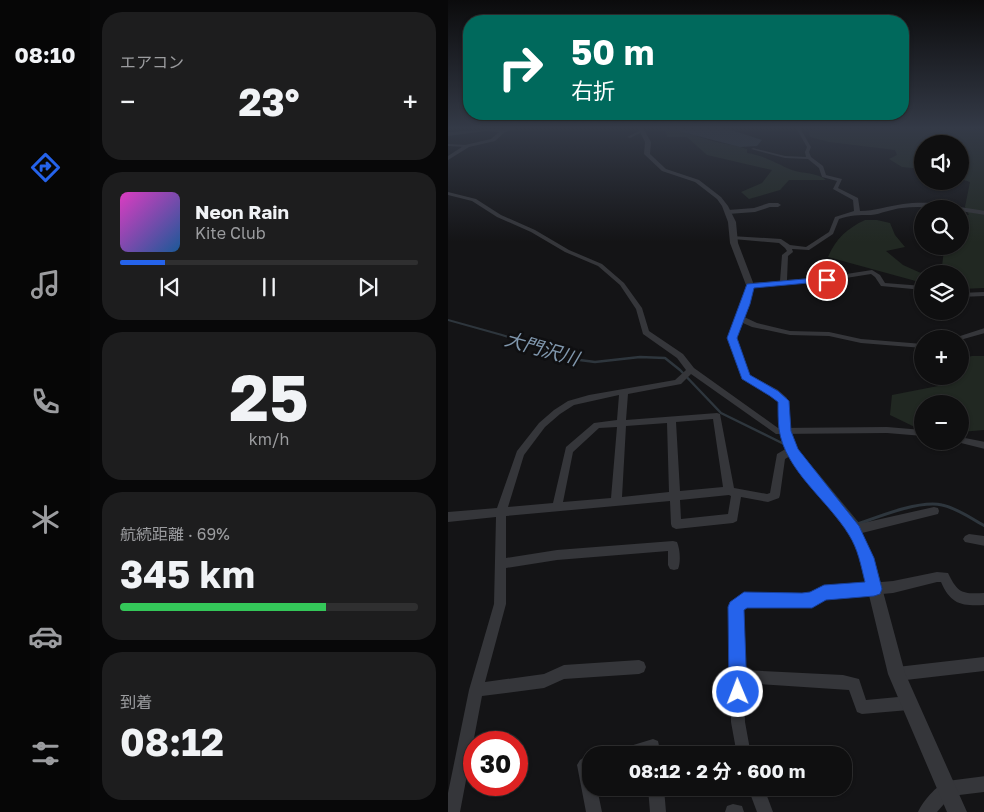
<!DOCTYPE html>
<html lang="ja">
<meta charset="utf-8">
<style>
:root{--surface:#0f0f10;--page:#1d1d1e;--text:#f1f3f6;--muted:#9b9c9f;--line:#2f2f30;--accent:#2563eb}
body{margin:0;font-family:"Golos Text","Noto Sans JP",sans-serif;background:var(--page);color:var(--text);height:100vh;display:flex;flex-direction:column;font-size:19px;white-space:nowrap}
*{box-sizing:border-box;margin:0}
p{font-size:16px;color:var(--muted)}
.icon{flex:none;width:28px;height:28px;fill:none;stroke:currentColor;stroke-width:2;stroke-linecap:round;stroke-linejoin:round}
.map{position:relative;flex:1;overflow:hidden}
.panel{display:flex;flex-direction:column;gap:12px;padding:12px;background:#080809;width:358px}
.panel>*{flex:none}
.banner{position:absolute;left:15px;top:15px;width:446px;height:105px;border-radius:20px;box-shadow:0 1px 4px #0004,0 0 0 1px var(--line);background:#00695c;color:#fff;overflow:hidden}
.fabs{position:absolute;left:466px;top:135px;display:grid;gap:10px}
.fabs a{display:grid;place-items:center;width:55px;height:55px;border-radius:50%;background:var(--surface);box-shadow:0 1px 4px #0004,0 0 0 1px var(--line);font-size:25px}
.speed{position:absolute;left:15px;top:731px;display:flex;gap:10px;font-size:25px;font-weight:700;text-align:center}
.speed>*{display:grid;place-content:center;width:65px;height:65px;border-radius:50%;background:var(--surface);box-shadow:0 1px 4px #0004,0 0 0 1px var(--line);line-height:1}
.speed .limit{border:8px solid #d22;background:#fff;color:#111}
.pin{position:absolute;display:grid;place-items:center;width:42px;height:42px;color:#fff;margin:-21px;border:2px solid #fff;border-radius:50%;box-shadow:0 1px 5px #0007}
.me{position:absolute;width:55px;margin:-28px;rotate:359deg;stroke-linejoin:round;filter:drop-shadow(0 0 4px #0008)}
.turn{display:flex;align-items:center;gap:18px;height:105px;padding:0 25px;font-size:22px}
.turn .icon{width:65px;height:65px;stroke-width:2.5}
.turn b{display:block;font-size:35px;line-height:42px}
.big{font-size:38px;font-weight:700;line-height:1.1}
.panel .widget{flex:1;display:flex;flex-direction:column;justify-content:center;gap:8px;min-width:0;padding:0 18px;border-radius:20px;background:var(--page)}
.panel .dial{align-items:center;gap:0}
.dial b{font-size:65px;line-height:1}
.song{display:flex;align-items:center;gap:15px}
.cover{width:60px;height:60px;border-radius:8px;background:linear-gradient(135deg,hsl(310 70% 55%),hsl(210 70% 35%))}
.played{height:5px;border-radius:2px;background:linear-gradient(90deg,var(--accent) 15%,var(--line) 15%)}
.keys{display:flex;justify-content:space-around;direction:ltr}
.heat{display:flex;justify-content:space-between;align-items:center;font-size:28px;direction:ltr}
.charge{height:8px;border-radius:4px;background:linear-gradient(90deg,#34c759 69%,var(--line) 0)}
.trip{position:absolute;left:134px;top:746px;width:270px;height:50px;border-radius:20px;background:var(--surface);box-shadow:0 1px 4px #0004,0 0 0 1px var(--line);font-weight:700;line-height:50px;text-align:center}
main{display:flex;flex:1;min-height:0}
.tabs{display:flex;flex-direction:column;width:90px;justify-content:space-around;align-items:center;background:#060606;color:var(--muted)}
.tabs .icon{width:35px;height:35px}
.tabs .selected{color:var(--accent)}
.tabs b{font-size:22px;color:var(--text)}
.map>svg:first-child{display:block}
.green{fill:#212822}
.water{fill:#2e363d}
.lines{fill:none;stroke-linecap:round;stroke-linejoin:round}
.stream-far2{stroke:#2e363d;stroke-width:2}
.stream-far1{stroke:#2e363d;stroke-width:2.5}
.stream{stroke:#2e363d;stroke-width:3}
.minor{fill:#35363a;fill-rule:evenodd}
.tertiary{fill:#35363a;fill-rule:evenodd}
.route{fill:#2563eb;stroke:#184099}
.labels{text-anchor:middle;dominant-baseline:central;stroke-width:5;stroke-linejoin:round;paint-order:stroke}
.water-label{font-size:19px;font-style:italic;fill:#8097ad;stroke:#0f0f11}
</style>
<main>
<nav class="tabs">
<b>08:10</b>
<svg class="icon selected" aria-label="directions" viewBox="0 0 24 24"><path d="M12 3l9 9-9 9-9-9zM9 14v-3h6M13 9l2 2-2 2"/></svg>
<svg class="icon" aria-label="music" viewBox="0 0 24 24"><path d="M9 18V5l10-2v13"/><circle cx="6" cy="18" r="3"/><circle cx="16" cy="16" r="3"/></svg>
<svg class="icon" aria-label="phone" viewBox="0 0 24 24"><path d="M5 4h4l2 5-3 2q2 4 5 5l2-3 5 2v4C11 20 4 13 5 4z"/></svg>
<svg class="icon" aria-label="climate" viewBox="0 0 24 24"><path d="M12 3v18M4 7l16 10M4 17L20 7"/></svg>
<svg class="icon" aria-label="car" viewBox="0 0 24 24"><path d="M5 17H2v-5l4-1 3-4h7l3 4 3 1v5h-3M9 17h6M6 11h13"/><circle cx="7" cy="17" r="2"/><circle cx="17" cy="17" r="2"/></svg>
<svg class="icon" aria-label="filters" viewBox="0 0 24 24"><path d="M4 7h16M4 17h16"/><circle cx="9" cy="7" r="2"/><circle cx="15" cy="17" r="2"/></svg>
</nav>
<section class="panel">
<div class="widget"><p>エアコン</p>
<div class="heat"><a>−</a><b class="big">23°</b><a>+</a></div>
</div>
<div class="widget">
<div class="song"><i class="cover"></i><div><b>Neon Rain</b><p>Kite Club</p></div></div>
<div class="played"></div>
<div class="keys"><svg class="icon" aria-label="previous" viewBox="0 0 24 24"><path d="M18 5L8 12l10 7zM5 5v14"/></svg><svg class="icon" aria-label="pause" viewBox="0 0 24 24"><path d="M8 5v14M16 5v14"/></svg><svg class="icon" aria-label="next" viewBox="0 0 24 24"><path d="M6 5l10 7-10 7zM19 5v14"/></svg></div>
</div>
<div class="widget dial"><b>25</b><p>km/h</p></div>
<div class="widget"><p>航続距離 · 69%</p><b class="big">345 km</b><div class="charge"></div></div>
<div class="widget"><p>到着</p><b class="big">08:12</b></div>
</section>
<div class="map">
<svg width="537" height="812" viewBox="0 0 537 812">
<rect width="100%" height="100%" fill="#141416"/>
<path class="green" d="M210,128C229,128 247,136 264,141C276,144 288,145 299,149V153C318,156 327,163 344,170C355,174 369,172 378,180H341L332,190L301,199L293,192L314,183L324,170L259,155L239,137H219L217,132Z
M377,128H517L536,131V288L513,289L512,274H493L496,250L486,246H512L513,214L521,215L517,207L522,182L513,179L512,144H475V169L454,167L441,159L449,155L447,150L381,142L362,137L361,130Z
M417,220H429L442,223L447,235L457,247L438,251L455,265L475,274V283L380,257C388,239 398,229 417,220Z
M524,356H536V430L513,432L512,404H475V431L442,415L444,395L490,386L489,376H512L513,359Z"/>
<path class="water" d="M219,128H277L314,140L309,146L292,147Z"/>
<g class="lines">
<path class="stream-far2" d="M0,320L54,335L111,354"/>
<path class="stream-far1" d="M107,353L124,359L147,362L192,357L217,358L232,370L273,413L338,445
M353,455L368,473"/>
<path class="stream" d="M367,472L410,524C432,516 472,500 494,505C509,508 524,519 537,526"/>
<path class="minor" d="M348,128H352L363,147L361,152L363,157L375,166L378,175L394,179L390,188L410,198L412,211C427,211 440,206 455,204C472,202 494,202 509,209C491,209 473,205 454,208C443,209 433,214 423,215C411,215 402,215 391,219L385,234L361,250L344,249L345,252L340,256L339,280L379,277L424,270L432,275L437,283L475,286V290L433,286L427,277L423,274L379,281L300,286L299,285L302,283L332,281L334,255L339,251L337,248L331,243L285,239L282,237L283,236L333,239L342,245L358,247L381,232L387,217L406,211L405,200L385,189L389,181L374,177L371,168L360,159L337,158L303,149L305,148L337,156L358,157L357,152L359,147Z
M193,130L196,131L182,138L179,137Z
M0,144L19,145L21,146L19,147L0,146Z
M0,192L28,199L53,215L87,230L121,250L154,264L176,283L194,308L201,331L235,354L246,368L330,428L439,427L475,430V436L439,433L328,434L243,374L233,384L180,394L178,420L269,413L272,414L286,488L319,494L322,493L329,454L341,447H347L349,450L347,453L337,459L332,495L331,498L320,502L293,497L289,521L285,523L228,529L224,527L223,524L222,501L58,516V558L109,550L225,541L229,542C232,549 233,562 230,569L226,570L222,569L220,565V551L109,560L58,568V604L37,682L96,674L116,665L191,660L196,662L198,667L196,672L191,674L116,679L96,688L34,696L12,812H0V793L21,690L46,604L48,517L0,522V512L49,508L69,451L91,423L106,410L120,401L141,395L227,380L238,370L229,358L195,334L188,309L172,285L150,266L117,252L83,232L49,217L24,201L0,195ZM171,395L169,420L146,423L118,447L105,503L60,507L76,455L97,427L112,414L126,405ZM265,419L275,487L232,491L228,422ZM219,423L221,492L174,497L178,426ZM169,427L163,498L115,502L125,452L151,428ZM281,495L283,496L280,514L233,519L232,500Z
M321,203H330L333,205L330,207H322L307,212L280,214L277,212L280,210L306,208Z
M512,207L537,211V215L512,211V209H510Z
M537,292V296L512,297V293Z
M288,316H294L309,323L342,331L381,332L413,339L475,344V348L413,343L381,336L342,335L304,327L288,320Z
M537,328V333L512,340L503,339Z
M512,437L537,442V449L509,442L508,441H512Z
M486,507L490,508L491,511L490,514L406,535L402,533L401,530L402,527L406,525Z
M521,534L537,536V546L517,542L515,539L517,536Z
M489,572L500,573C510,594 515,594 537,593V605C514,606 503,605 493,582H489L445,593L378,599L364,606H298L294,609L296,670L395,675L411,679L418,700L461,696L466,698L468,703L466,708L461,710L414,714L409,712L401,690L296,683L297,722L303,755H289L283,722L282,607C284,601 289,597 295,594H363L376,587L445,581Z
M537,657V671L449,681L444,679L442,674L444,669L449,667Z
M205,739L210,741L213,755H167L169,750Z
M137,757H142V788H149L154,812H138L129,765L132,760Z
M537,776V792L503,796L489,812H470C475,801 488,786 499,781Z
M200,788H216L218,812H202Z
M300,788H316L325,812H309Z
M285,804L294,806L296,812H277L279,806Z"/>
<path class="tertiary" d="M61,128H71L57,132L47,141L21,147L0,160V156L17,145L43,139L51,132L38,131L0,136V132Z
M190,128H195L203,142L202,154L218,169L251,180L273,197L280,206L288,222L290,243L306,285L302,304L289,338L302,375L330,390L339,398L343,431L350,449L357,462L411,526L426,558L457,673L519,812H499L440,674L412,558L401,534L349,468L338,450L331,431L330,402L322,396L294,379L279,338L294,304L298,285L282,243L280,222L274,206L269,199L247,182L214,171L196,154L197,142Z"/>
</g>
<linearGradient id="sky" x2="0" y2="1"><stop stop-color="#0b0b0c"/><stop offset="0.53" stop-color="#343a47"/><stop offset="1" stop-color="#343a47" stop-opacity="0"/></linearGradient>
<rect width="537" height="242" fill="url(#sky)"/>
<path class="route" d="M379,277L383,280L382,281L306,288L302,304L289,338L302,375L330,391L341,401L343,431L350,449L411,526L426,558L434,589L432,594L426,596L378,600L364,608H299L296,610L299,692L297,698L290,701L284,698L281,692L280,607L282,602L296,592L354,593L362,592L376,585L417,582C413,566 410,549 401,535C380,500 337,471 331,429C330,421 330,411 330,402L322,396L294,379L279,338L299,284Z"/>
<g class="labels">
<g class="water-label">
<text transform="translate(94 348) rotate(16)">大門沢川</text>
</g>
</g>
</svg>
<div class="fabs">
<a><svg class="icon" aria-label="sound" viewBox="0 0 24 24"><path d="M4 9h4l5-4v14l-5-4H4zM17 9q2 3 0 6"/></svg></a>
<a><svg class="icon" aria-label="search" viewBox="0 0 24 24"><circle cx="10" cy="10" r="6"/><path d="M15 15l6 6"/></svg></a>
<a><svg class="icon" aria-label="layers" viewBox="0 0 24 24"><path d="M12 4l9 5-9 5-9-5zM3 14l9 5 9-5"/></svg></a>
<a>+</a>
<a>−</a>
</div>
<div class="speed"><div class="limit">30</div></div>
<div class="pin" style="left:379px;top:280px;background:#d93025"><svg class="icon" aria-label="arrive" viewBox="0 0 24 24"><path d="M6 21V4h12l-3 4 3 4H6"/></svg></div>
<svg class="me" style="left:290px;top:692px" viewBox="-20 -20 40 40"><circle r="17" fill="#2563eb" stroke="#fff" stroke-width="3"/><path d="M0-11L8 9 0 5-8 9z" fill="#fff"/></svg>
<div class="trip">08:12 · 2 分 · 600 m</div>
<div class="banner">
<div class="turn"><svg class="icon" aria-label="right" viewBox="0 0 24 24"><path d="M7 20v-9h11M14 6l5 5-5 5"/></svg><div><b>50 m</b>右折</div></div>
</div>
</div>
</main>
